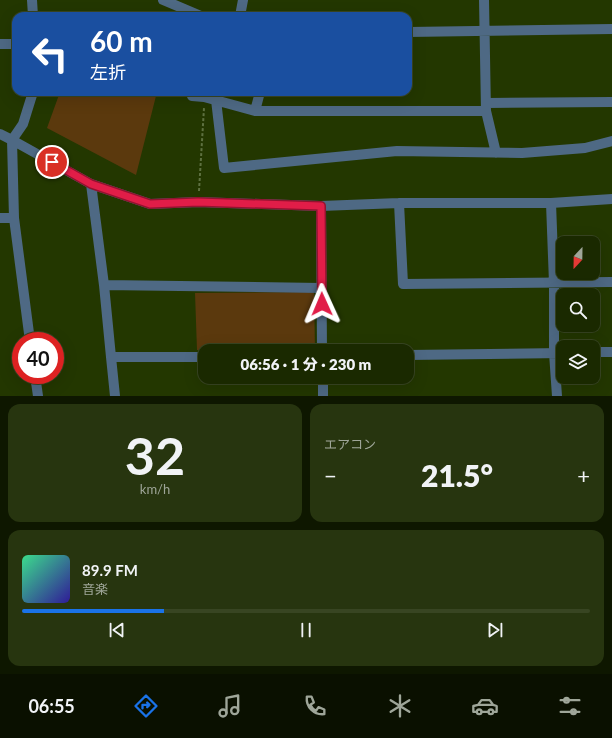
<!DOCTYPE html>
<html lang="ja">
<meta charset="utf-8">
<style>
:root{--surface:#1a2900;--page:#27350f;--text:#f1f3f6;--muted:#9fa699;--line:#384522;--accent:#1a73e8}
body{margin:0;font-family:Lato,"Noto Sans JP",sans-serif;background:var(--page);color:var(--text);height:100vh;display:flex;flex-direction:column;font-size:15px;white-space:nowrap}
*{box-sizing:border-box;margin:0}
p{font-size:13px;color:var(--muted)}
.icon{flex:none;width:22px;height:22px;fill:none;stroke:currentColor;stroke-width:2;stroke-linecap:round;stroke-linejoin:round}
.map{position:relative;height:396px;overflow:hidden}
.sheet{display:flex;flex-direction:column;gap:8px;padding:8px;background:#0e1700;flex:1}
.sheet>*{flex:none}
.top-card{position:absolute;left:12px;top:12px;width:400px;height:84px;border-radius:12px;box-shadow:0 4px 16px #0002,0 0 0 1px var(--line);background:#1a4fa0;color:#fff;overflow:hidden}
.needle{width:26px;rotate:202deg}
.tools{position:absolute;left:556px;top:236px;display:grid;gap:8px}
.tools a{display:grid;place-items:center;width:44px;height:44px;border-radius:8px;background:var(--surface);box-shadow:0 4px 16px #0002,0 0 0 1px var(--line);font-size:20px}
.speed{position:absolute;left:12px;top:332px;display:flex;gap:8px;font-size:20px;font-weight:700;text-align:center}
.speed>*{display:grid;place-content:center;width:52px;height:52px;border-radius:50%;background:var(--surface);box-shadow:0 4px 16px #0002,0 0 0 1px var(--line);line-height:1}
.speed .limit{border:6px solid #d22;background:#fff;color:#111}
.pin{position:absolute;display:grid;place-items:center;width:34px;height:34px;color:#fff;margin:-17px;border:2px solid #fff;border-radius:50%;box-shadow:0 1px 4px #0007}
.me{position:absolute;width:44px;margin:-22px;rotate:359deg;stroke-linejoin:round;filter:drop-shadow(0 0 3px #0008)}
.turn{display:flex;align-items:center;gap:14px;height:84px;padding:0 12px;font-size:18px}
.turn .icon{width:52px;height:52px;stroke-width:2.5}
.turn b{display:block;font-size:28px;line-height:34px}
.big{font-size:30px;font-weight:800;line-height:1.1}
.sheet .card{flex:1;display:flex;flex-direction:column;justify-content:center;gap:6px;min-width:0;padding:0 14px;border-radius:12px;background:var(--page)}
.sheet .dial{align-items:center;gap:0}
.dial b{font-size:52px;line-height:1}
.song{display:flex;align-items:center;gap:12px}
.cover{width:48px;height:48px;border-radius:6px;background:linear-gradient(135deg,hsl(150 70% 55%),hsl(250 70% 35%))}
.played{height:4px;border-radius:2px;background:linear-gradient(90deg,var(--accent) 25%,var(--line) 25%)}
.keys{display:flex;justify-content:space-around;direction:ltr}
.heat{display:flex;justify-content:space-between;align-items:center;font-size:22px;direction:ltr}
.sheet .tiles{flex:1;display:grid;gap:8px;grid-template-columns:1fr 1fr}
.card:last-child{grid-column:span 2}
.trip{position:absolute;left:198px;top:344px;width:216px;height:40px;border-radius:12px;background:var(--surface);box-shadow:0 4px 16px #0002,0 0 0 1px var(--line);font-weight:800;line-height:40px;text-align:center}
.tab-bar{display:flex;height:64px;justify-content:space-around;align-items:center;background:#0a1000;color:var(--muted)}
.tab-bar .icon{width:28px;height:28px}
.tab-bar .on{color:var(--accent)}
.tab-bar b{font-size:18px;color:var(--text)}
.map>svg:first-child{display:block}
.green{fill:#5b390d}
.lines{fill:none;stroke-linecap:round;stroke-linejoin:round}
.path{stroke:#5e7140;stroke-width:2;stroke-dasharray:3 2;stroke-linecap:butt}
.minor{stroke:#4e6984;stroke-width:10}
.route-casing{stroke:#92132f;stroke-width:10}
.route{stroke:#e11d48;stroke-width:7}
</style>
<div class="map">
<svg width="612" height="396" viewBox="0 0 612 396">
<rect width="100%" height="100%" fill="#233700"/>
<path class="green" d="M60,92H157L136,175L47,128Z
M314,292L315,351L197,350L195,293Z"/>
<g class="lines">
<path class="path" d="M199,191L204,108"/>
<path class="minor" d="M32,0L33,16
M163,0L201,16
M240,16L243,0
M408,32L612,29
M0,44H16
M260,92L255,111H486L484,0
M192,96L204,97L255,111
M216,100L224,168L397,151L522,153L585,148L612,141
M487,103L612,102
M486,111L496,153
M0,134L12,140L91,184L150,204L198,202L321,206L399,203H551L612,199
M91,184L104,285L321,288
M399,203L403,284L612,282
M551,203L554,283V353L557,396
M321,206L322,351
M0,218H14
M104,285L111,357
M30,341L14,218L12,140L23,124L33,92
M593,352H612
M407,355L563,353
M35,375L38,396
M323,377V396
M115,396L111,357H205"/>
</g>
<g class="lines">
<g class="route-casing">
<path id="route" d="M52,162L91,184L150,204L198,202L321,206L322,304"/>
</g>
<use href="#route" class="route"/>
</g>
</svg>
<div class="tools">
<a><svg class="needle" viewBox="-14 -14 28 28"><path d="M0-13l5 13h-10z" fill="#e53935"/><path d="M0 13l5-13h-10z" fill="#9fa699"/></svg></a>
<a><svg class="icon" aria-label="search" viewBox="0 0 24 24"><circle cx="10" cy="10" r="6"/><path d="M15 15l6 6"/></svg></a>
<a><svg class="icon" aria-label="layers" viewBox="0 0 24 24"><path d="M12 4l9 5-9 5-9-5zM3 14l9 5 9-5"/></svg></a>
</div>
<div class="speed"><div class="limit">40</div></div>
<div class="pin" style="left:52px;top:162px;background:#d93025"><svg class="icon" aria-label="arrive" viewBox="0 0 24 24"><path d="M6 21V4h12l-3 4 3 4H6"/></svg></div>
<svg class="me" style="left:322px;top:304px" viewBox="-20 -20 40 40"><path d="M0-17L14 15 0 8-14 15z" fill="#e11d48" stroke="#fff" stroke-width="4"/></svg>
<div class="trip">06:56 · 1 分 · 230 m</div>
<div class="top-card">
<div class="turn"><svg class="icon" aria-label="left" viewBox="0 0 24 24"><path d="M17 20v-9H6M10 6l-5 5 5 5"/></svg><div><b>60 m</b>左折</div></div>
</div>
</div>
<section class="sheet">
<div class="tiles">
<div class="card dial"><b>32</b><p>km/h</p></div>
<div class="card"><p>エアコン</p>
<div class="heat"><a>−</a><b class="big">21.5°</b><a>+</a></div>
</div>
<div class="card">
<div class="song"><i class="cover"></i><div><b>89.9 FM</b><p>音楽</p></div></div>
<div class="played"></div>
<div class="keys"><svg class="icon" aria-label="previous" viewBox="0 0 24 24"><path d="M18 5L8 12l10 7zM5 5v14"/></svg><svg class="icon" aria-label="pause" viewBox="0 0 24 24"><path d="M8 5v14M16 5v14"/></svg><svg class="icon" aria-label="next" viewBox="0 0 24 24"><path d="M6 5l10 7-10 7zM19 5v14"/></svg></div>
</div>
</div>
</section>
<nav class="tab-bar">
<b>06:55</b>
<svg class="icon on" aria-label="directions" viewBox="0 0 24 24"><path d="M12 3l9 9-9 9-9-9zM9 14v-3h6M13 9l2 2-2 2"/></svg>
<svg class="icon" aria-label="music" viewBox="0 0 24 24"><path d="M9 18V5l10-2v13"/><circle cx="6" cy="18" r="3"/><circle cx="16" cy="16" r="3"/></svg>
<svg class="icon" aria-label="phone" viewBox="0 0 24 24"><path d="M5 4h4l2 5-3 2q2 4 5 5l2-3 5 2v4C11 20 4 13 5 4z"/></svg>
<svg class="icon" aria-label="climate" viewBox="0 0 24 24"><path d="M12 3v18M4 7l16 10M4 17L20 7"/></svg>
<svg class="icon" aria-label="car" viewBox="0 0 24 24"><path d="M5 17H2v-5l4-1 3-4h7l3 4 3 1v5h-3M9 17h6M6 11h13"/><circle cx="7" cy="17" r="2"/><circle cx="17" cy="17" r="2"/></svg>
<svg class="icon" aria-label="filters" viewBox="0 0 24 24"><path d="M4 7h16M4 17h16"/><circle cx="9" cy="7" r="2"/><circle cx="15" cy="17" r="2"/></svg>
</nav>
